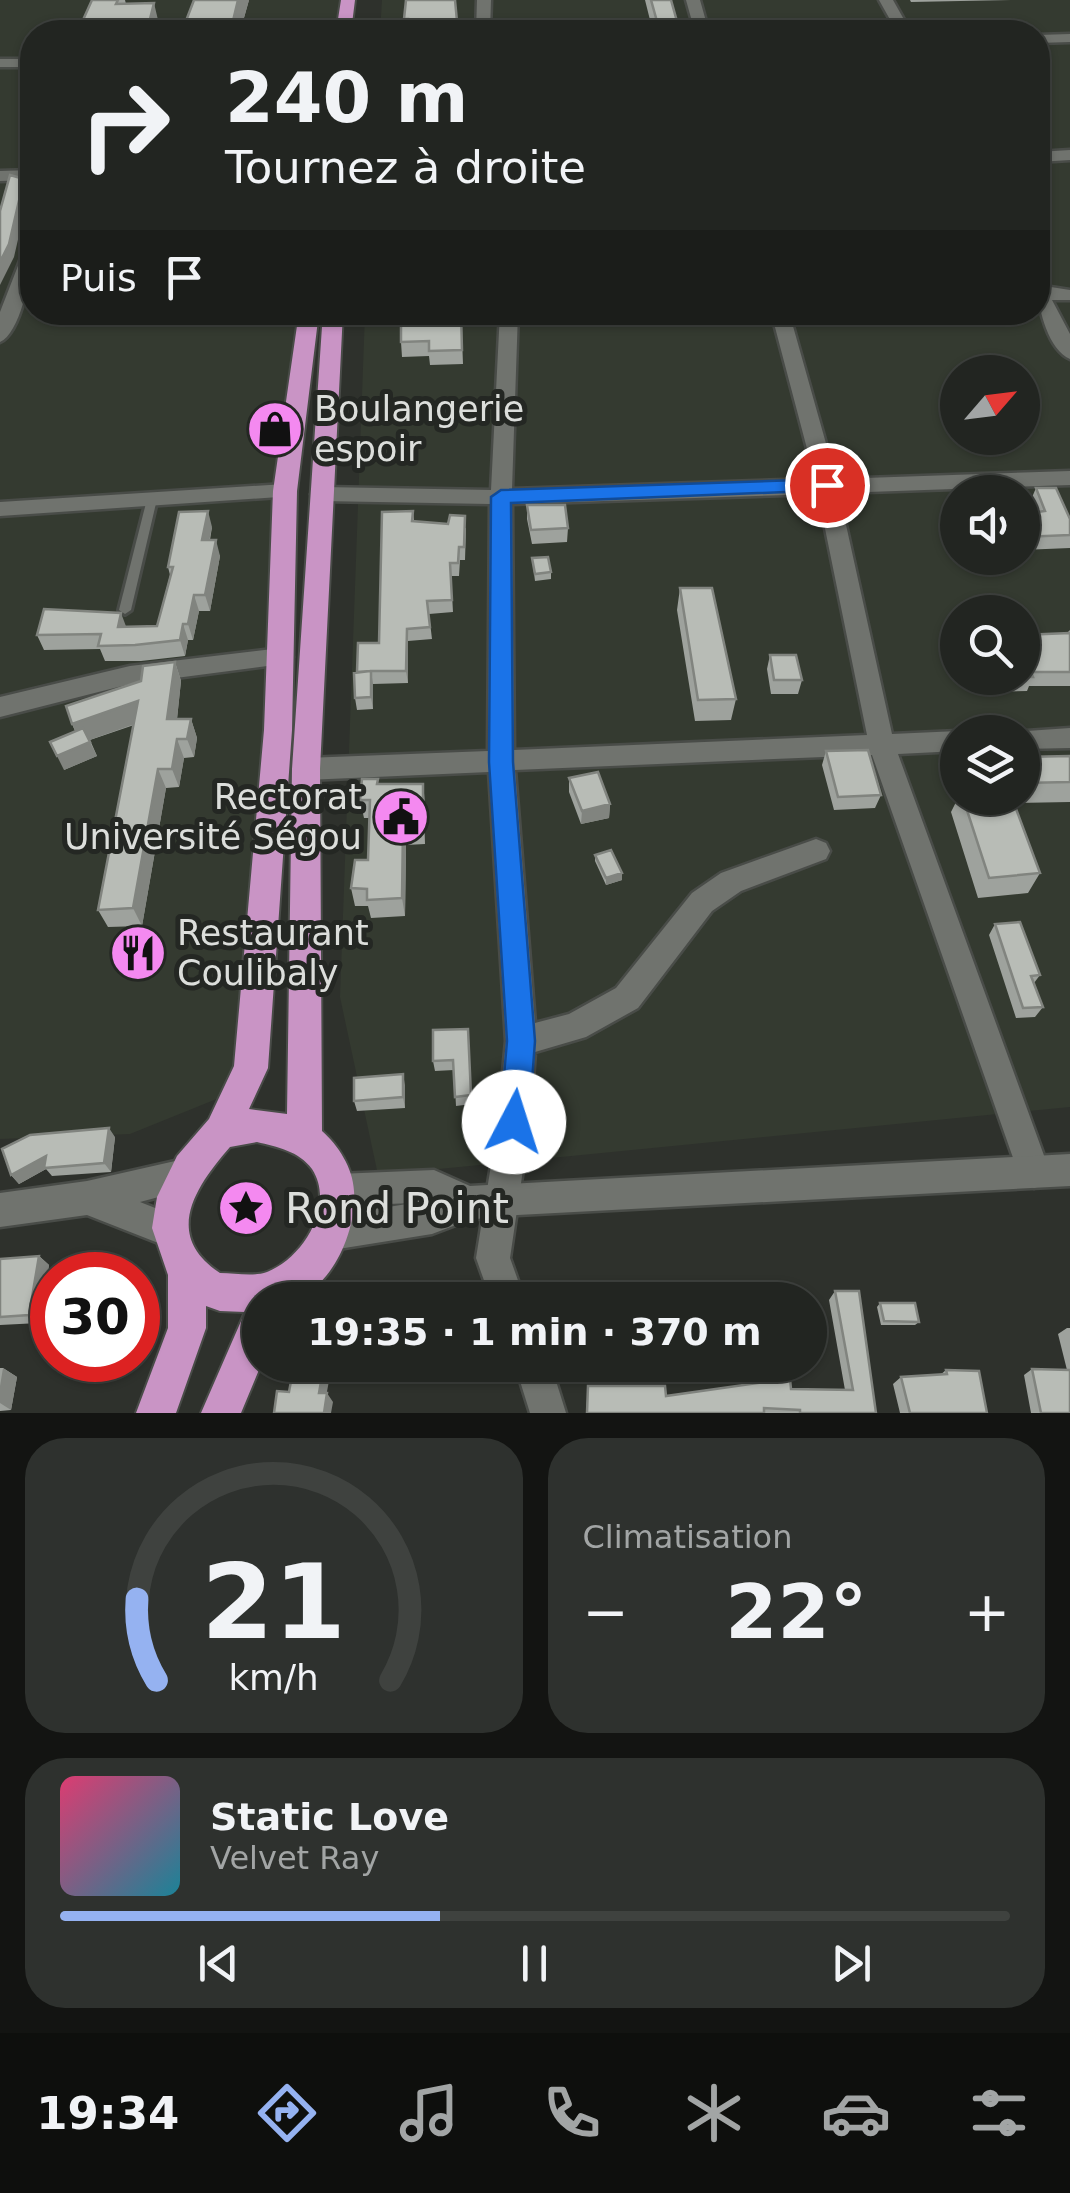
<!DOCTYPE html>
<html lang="fr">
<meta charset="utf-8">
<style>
:root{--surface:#222521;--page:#2e312e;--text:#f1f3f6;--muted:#a2a5a5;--line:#3f423f;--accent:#95b2f1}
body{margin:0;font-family:"DejaVu Sans",sans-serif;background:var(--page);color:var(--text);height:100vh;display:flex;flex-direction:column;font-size:38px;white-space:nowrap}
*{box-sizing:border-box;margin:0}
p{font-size:32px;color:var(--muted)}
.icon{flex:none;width:55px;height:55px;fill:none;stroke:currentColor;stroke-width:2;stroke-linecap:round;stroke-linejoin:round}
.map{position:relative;height:1413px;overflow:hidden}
.panel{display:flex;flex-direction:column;gap:25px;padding:25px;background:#131412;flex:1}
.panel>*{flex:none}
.banner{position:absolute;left:20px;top:20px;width:1030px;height:305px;border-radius:40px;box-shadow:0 2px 8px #0004,0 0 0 2px var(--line);background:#222521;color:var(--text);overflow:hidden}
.needle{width:65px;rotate:62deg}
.buttons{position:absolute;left:940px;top:355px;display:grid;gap:20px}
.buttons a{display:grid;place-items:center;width:100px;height:100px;border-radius:50%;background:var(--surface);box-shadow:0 2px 8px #0004,0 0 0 2px var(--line);font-size:50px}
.speed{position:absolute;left:30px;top:1252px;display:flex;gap:20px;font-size:50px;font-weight:700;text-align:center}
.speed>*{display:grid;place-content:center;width:130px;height:130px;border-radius:50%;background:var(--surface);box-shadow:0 2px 8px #0004,0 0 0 2px var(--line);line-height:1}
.speed .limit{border:15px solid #d22;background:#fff;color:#111}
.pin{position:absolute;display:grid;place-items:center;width:85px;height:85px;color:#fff;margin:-42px;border:5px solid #fff;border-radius:50%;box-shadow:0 2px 10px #0007}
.me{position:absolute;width:110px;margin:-55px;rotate:5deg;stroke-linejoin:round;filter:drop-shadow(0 0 8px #0008)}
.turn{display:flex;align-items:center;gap:35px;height:210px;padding:0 40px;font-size:45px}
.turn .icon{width:130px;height:130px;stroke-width:2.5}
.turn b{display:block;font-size:70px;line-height:85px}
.then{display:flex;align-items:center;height:95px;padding:0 40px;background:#0003;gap:20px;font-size:38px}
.big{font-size:75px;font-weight:700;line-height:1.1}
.panel .card{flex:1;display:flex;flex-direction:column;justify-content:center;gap:15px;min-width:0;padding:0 35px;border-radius:40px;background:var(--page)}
.panel .dial{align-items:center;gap:0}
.dial svg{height:260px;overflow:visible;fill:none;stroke:var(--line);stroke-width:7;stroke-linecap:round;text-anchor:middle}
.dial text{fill:var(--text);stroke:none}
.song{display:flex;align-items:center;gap:30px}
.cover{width:120px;height:120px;border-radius:15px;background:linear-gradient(135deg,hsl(340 70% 55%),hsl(190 70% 35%))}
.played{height:10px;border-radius:5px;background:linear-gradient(90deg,var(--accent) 40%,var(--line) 40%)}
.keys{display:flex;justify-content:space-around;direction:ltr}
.heat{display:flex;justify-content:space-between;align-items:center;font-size:55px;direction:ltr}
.panel .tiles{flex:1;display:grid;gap:25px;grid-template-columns:1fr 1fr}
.card:last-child{grid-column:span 2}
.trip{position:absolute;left:242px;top:1282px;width:585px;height:100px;border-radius:50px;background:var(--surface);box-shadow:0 2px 8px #0004,0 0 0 2px var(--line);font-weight:700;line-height:100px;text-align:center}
.tab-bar{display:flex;height:160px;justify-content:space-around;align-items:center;background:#0e0f0d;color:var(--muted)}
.tab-bar .icon{width:70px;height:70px}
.tab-bar .current{color:var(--accent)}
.tab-bar b{font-size:45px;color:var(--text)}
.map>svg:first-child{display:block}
.built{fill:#343a30;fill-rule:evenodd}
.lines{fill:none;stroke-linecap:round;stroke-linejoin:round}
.service-casing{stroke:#494c48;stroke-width:6}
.minor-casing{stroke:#494c48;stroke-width:5}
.tertiary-casing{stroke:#494c48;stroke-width:5}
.trunk-casing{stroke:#494c48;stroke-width:4}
.service{fill:#70736e;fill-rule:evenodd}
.minor{fill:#70736e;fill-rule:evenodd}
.tertiary{fill:#70736e;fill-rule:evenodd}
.trunk{fill:#c994c5;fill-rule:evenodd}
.wall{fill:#9ea29d}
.shaded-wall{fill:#81847f}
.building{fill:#b8bcb6;stroke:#81847f;stroke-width:2.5}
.route{fill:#1a73e8;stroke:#114b97;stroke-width:2.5}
.labels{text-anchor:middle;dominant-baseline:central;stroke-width:10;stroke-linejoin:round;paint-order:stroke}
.poi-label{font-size:35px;fill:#dcdedb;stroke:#242723;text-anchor:start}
.near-poi-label{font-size:42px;fill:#dcdedb;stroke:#242723;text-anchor:start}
</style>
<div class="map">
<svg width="1070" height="1413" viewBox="0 0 1070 1413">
<rect width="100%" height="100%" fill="#2e312c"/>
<path class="built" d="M0,0H350L347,32H32V312L316,313L229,1094L130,1134L0,1139Z
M382,0H1070V1107L378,1175L340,997L365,313L1038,312V32H380ZM958,372H1022V438H958ZM958,492H1022V558H958ZM958,612H1022V678H958ZM958,732H1022V798H958Z"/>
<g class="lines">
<g class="service-casing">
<path id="service" d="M152,495L157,499L131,610L125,614L119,610L147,499Z"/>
</g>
<g class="minor-casing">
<path id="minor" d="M477,0H491L490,32H476Z
M686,0H700L709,32H695Z
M879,0H893L911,32H897Z
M1070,34V42L1038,43V35Z
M0,59H32V67H0Z
M1070,150V160L1038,162V152Z
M32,170V180L0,181V171Z
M32,248C33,269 21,333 0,342V312L23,253Z
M1038,285L1070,290V300H1052L1070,334V359C1048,350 1037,306 1038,285Z
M500,312H518L512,489L815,479L771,312H789L836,479L1070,471V485L839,493L892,734L958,731L963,732H958V751L898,754L1050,1172L1046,1184L1034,1188L1022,1184L1018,1172L872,755L515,770L535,1023L569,1014L616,988L692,893L721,873L816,839L826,843L830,851L826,859L741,891L712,911L638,1008L586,1037L535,1052L530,1122L510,1258L525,1300H491L476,1258L498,1122L506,1041L489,772L306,780L297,776L293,769L297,762L306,758L488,751L490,504L322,501L311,494L322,487L491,490ZM818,494L867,735L514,750L512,504Z
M285,484L293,486L296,491L293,496L0,516V502Z
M281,648L290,651L293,657L290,663L130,684L0,717V697L130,666Z
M1070,728V748L1022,749V732H1013Z
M515,1365H551L566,1413H530Z"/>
</g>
<g class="tertiary-casing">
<path id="tertiary" d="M1070,1154V1186L500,1216L469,1220L432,1234L332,1250L320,1245L315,1233L320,1221L332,1216L413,1203L338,1206L326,1202L322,1190L326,1178L338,1174L434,1170L470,1186Z
M184,1159L196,1163L200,1175L196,1187L140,1202L183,1219L188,1231L183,1243L171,1248L87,1215L0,1227V1193L87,1181Z"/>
</g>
<g class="trunk-casing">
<path id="trunk" d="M341,0H355L351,32H336Z
M299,312H319L297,491L292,730L268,1068L249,1109L287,1114L292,769L323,312H343L320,769L322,1131C338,1145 353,1168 354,1191C357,1229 333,1289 291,1300C282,1302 270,1300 260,1300L261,1365L241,1413H201L245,1312L220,1311L206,1306V1328L176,1413H136L168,1328V1275L152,1228L157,1197L177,1156L209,1119L234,1066L264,730L273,491ZM257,1142C277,1147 299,1151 312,1169C336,1206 302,1259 267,1272C253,1277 235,1273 220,1273C162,1235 196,1186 230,1147Z"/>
</g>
<use href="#service" class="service"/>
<use href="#minor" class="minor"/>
<use href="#tertiary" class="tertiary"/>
<use href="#trunk" class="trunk"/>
</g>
<path class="wall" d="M92,0H125L126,4L158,20L155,32H86L83,20Z
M249,0L240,32H185L184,26Z
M455,0L407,32H405L404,19Z
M645,0H671L678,25L677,32H653Z
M910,0H1011L911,2Z
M194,312H246L245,316L195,317Z
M461,312L463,364L430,365L429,356L402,357L401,342Z
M1036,488L1070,519V548L1022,550V514L1035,512L1030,502Z
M527,505L568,528L567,542L532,544L527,519Z
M413,511L414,521L466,528L465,560H460L459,576H451L453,612L429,614L432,639L408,641V683L373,684V709L357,710L355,698L357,673L379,643Z
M212,527L210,540L220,556L210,611H199L193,640H188L185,656L141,661H105L100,649L44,650L37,635L126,627L157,626L170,575L168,567Z
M532,558L551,572V579L535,581Z
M680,588L736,699L731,720L695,721L677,610Z
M1070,630V686H1029L1027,691L982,692L977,678H1022Z
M770,655L802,680L798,694H771L767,669Z
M175,662L181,681L177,719H191L197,738L194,757L184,758L179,787L166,788L142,926L108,927L98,910L134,725L90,740L97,756L64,770L75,731L72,724Z
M826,751L881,795L875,808L834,810L822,765Z
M1070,756V802L1014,803L1040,873L1028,893L978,898L951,812L958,798H1022V757Z
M569,778L610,804L609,818L581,824L569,792Z
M378,779V784L425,802V844L406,845L405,916L371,918L368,906H355L351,888L368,860L369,818H364L360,800Z
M595,855L622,880L606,885L595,861Z
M995,924L1040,975L1034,983L1043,1007L1035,1017L1016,1018L989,935Z
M468,1029L472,1104L456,1106L454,1070L435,1071L433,1061Z
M405,1085V1108L357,1111L354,1101Z
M115,1137L111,1172L52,1176L46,1169L19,1184L11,1175Z
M39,1256L49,1265L39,1323L0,1325V1259Z
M835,1291L876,1413H586L588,1386L666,1396L753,1384L751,1365H785L786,1379L791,1389L845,1390L829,1300Z
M880,1303L919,1322L915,1325H881L877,1307Z
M1067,1328H1070V1413H1031L1024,1375L1032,1369L1067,1370L1058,1334Z
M0,1368H3L17,1377L11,1410L0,1411Z
M946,1370L987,1413H900L893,1384L901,1377L940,1375Z"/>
<path class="shaded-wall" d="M238,0H249L240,32H233L232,25Z
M154,3L158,20L155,32H153L150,19Z
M24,179L29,192L14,257L0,285V262Z
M208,511L212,527L206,556L202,540Z
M216,540L220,556L210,611L205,595Z
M194,595L199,611L193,640L188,624Z
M121,613L127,629L118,627Z
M183,624L188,640L185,656L180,640Z
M407,629L408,641V683L406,671Z
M175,662L181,681L175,738L167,719Z
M371,671L373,684V709L371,697Z
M138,701L146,720L81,743L72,724Z
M191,719L197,738L194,757L187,739Z
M177,739L184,758L179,787L172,769Z
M90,742L97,756L64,770L57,756Z
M158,769L166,788L142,926L133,908Z
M423,784L425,802V844L423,826Z
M610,804L609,818L581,824L582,811Z
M403,827L406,845L405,916L402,898Z
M622,873V880L606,885V878Z
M403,1074L405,1085V1108L403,1097Z
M109,1128L115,1137L111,1172L104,1163Z
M46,1156L44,1168L46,1169L19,1184L11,1175Z
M39,1256L49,1265L39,1323L29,1315Z
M324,1365H332L325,1402L319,1393Z
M3,1368L17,1377L11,1410L0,1403V1386Z
M327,1393L333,1402L331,1413H324Z"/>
<path class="building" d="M92,0H118L116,4L154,3L150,19L83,20Z
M194,0H238L232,25L184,26Z
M406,0H455L458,32H407L408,19H404Z
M651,0H671L678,25H658Z
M10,175L24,179L9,244L0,262V211Z
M401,312H461L462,350L429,351V341L401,342Z
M1036,488H1056L1070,519V535L1022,537V514L1045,511Z
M527,505H565L568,528L531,530Z
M208,511L202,540H216L205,595H194L188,624H183L180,640L135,645L98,646L101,634L37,635L44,609L121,613L118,627L157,626L173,567H168L179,512Z
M413,511L412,521L448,524L450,515L465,516L464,547H459L458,563H450L452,600L427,601L430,627L407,629L406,671H371V697L355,698L354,673L370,671L357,672L358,643H379L382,512Z
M548,557L551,572L535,574L532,558Z
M680,588H712L736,699L698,700Z
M1070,633V672H1031L1033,677H1022V635Z
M770,655H796L802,680H774Z
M175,662L167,719H191L187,739H177L172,769H158L133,908L98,910L138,701L72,724L66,706L141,681L143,666Z
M83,728L90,742L57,756L50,742Z
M868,750L881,795L838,797L826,751Z
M1070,756V782L1022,783V757Z
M598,772L610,804L582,811L569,778Z
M362,779H378L377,784H423V826L403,827L402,898L367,900V889L351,888L355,860H368L370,800H360Z
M963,798H1012L1040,873L989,878Z
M611,850L622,873L606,878L595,855Z
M1020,922L1040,975L1031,976L1043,1007L1023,1008L995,924Z
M468,1029L471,1095L455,1097L453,1060L433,1061V1030Z
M403,1074V1097L354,1101V1078Z
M109,1128L104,1163L44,1168L46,1156L11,1175L2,1149L30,1135Z
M39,1256L29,1315L0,1317V1259Z
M835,1291H859L876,1413H800V1410L764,1408V1413H587L588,1386H665L666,1396L758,1383L757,1365H785L786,1379H790L791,1389L853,1390Z
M750,1295L780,1298V1300H751Z
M880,1303H915L919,1322L884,1321Z
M294,1365H324L319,1393H327L324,1413H274L277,1391L289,1392Z
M1032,1369L1070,1370V1413H1041Z
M946,1370L979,1371L987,1413H910L901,1377L947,1374Z"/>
<path class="route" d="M827,479L836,485L834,490L511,503L513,762L535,1041L529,1122L524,1132L514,1136L504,1132L500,1122L507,1041L489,762L491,497L501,490Z"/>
<defs>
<g id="shop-disc" transform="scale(2.875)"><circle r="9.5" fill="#f489f0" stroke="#242723"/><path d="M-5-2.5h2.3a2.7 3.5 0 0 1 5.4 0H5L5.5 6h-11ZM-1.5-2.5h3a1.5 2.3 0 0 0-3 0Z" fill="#111"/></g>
<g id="civic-disc" transform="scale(2.875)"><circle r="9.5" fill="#f489f0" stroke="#242723"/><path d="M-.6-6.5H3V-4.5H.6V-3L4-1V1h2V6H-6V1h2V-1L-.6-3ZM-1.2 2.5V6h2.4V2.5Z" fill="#111"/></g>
<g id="restaurant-disc" transform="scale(2.875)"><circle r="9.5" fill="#f489f0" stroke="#242723"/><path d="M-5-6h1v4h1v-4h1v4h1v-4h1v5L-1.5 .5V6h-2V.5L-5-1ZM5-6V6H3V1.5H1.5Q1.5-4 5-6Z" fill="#111"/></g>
<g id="sight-disc" transform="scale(2.875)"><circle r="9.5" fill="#f489f0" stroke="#242723"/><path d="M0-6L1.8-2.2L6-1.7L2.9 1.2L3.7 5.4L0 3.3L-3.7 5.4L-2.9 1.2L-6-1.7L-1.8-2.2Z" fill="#111"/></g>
</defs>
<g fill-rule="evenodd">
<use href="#shop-disc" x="275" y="429"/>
<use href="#civic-disc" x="401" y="817"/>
<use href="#restaurant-disc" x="138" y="953"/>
<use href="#sight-disc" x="246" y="1208"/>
</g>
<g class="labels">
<g class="poi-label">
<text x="314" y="409">Boulangerie<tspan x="314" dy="40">espoir</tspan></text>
<text x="362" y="797" text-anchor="end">Rectorat<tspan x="362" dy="40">Université Ségou</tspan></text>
<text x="177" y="933">Restaurant<tspan x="177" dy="40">Coulibaly</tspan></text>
</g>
<g class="near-poi-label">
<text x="285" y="1208">Rond Point</text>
</g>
</g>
</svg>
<div class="buttons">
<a><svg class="needle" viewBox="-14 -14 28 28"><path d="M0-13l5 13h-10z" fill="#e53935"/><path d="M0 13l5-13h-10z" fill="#a2a5a5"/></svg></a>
<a><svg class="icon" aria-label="sound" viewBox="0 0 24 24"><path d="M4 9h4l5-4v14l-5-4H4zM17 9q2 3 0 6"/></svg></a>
<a><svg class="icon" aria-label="search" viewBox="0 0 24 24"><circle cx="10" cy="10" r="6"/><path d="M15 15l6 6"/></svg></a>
<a><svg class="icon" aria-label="layers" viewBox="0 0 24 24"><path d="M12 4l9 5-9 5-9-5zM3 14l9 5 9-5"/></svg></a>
</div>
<div class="speed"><div class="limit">30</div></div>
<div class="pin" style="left:827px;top:485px;background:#d93025"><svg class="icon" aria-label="arrive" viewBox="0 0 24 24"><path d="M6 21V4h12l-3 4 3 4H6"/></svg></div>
<svg class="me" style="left:514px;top:1122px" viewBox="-20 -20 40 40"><circle r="19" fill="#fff"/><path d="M0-13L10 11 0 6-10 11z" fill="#1a73e8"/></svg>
<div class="trip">19:35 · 1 min · 370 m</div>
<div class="banner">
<div class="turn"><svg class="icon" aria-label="right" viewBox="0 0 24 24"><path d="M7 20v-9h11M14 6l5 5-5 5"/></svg><div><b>240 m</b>Tournez à droite</div></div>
<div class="then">Puis<svg class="icon" aria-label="arrive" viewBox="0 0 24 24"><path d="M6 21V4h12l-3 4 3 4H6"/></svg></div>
</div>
</div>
<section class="panel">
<div class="tiles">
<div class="card dial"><svg viewBox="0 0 100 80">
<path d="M14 69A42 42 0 1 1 86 69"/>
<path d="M14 69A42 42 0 0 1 8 44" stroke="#95b2f1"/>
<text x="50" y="56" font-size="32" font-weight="700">21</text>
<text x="50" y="72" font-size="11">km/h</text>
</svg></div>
<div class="card"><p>Climatisation</p>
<div class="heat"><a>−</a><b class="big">22°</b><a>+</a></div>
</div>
<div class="card">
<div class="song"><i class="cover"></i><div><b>Static Love</b><p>Velvet Ray</p></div></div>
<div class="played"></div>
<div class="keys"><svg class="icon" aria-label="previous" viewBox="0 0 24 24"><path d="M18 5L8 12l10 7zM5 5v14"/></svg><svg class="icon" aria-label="pause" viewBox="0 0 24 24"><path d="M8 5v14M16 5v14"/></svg><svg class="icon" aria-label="next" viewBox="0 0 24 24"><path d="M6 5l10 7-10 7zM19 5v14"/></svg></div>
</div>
</div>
</section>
<nav class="tab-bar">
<b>19:34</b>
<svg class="icon current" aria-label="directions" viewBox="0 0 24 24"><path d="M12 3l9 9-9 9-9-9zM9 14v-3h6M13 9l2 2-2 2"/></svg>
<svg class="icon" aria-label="music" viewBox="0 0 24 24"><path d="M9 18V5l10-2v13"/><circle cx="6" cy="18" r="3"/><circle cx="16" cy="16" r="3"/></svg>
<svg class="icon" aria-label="phone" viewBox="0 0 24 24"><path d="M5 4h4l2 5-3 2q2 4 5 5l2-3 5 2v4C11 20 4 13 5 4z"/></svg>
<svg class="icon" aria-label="climate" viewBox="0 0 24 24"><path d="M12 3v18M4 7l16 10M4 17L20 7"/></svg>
<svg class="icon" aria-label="car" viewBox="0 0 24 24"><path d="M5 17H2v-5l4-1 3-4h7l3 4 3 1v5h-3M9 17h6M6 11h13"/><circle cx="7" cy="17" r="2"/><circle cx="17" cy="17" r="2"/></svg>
<svg class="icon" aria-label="filters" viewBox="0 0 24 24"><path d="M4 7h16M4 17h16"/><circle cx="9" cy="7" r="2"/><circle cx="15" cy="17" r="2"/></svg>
</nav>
